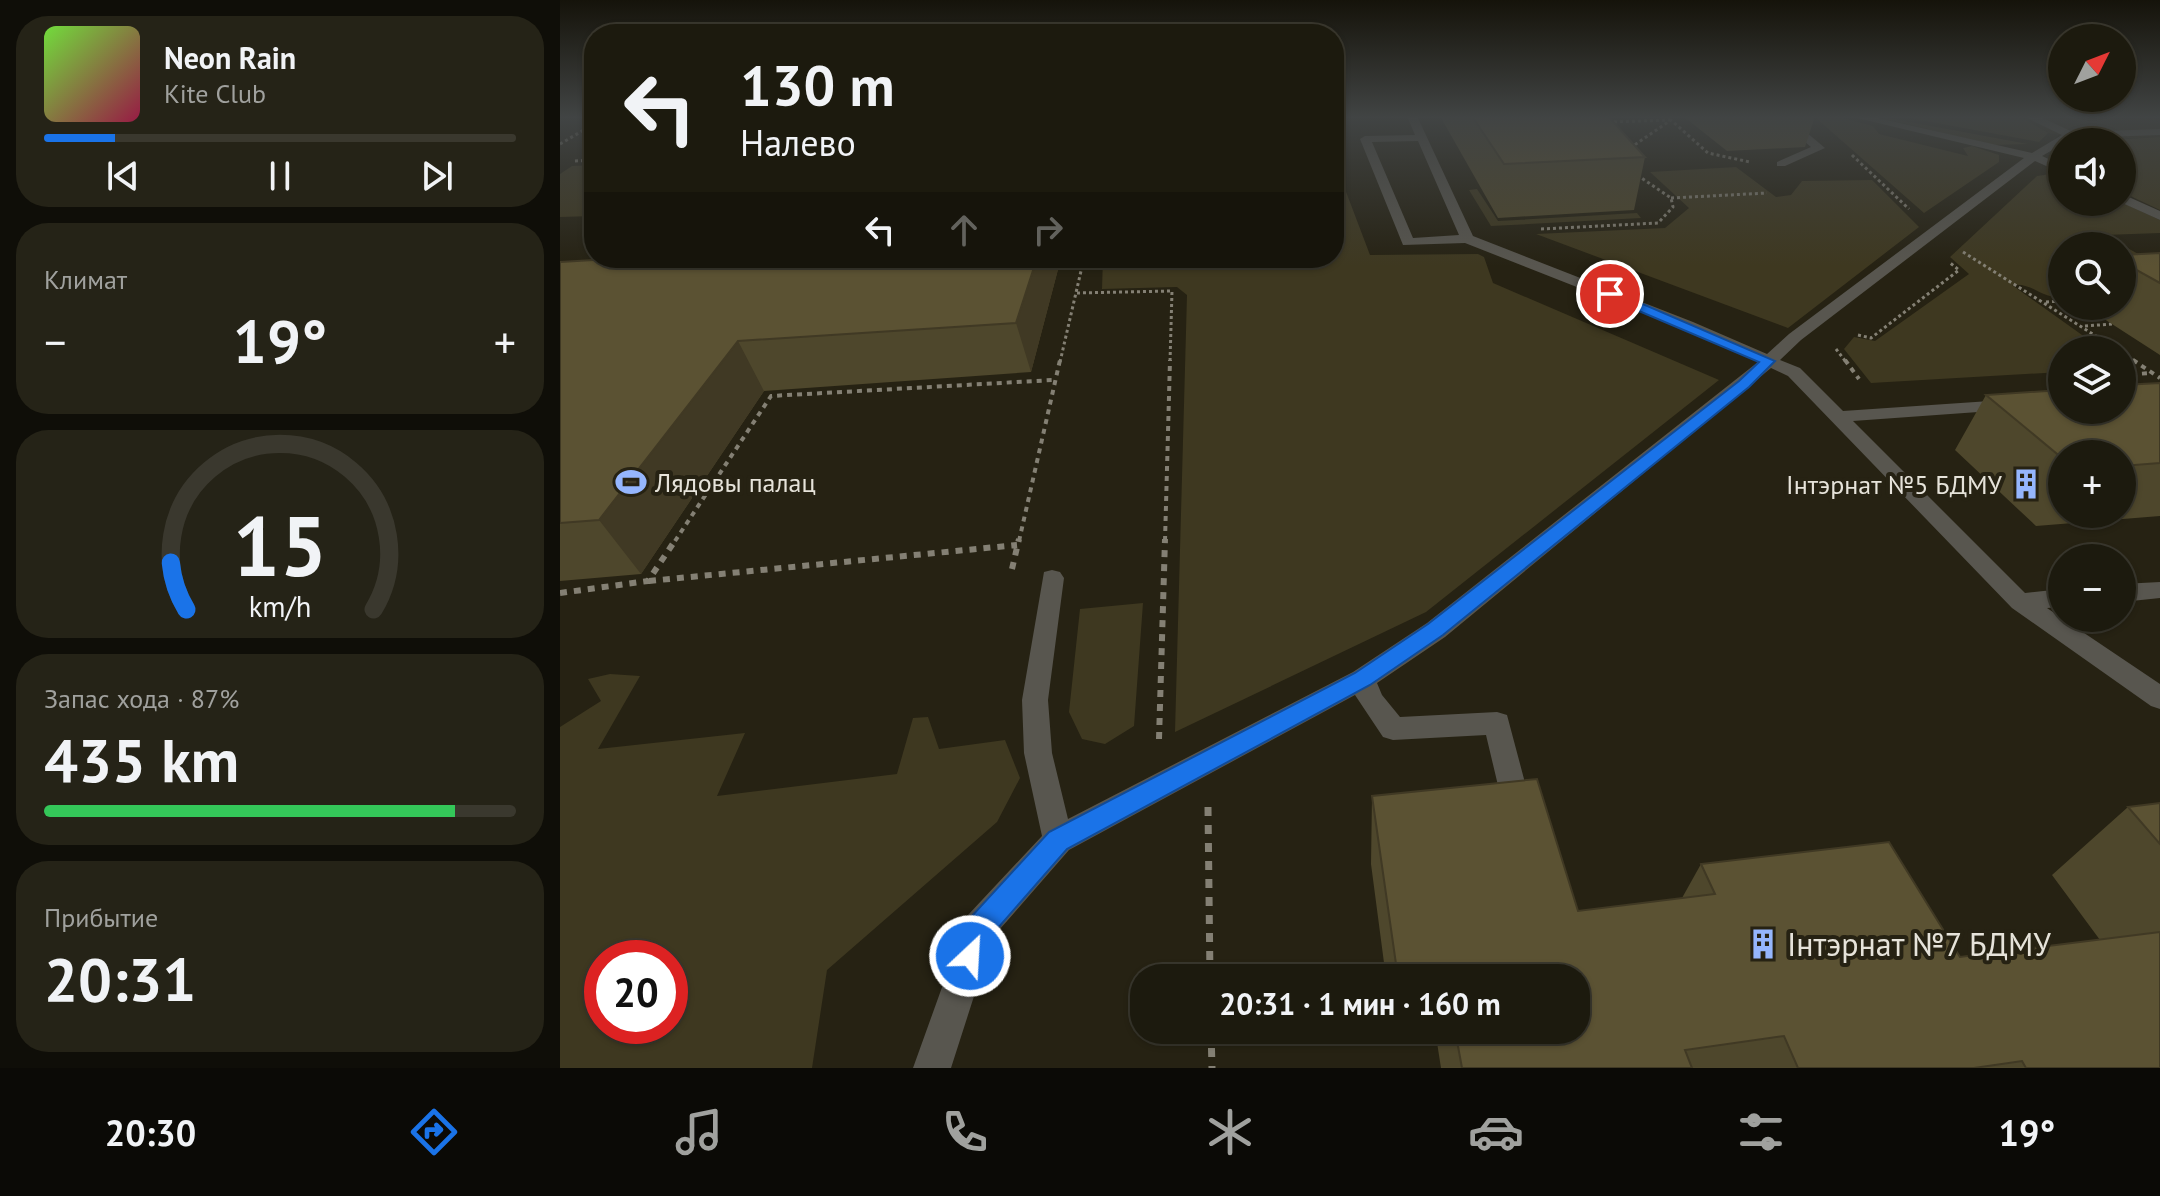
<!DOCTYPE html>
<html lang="ru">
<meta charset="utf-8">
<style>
:root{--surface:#1c1a0e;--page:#252317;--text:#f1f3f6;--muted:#a0a19e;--line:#3a382e;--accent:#1a73e8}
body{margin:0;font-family:"PT Sans",sans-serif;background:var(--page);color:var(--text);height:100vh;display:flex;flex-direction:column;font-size:30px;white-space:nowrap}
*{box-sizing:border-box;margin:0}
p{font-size:26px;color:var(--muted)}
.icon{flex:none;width:44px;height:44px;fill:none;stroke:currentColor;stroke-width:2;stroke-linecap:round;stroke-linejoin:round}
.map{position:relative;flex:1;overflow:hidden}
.drawer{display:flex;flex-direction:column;gap:16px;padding:16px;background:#0f0e08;width:560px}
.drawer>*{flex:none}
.guide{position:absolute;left:24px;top:24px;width:760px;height:244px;border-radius:32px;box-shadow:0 2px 6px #0004,0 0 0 2px var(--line);background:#1c1a0e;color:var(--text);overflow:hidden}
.needle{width:52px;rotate:48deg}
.buttons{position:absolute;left:1488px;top:24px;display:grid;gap:16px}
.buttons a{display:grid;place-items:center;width:88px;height:88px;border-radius:50%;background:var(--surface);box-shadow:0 2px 6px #0004,0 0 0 2px var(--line);font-size:40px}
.speed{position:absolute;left:24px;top:940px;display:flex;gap:16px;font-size:40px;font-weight:700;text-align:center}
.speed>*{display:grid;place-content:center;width:104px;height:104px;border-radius:50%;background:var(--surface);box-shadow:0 2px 6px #0004,0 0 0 2px var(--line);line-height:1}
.speed .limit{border:12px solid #d22;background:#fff;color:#111}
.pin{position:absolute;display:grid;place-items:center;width:68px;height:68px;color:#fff;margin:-34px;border:4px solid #fff;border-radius:50%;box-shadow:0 2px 8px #0007}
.me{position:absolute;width:88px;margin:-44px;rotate:25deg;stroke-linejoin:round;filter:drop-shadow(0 0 6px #0008)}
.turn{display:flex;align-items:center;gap:28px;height:168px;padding:0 24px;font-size:36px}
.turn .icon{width:104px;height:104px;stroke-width:2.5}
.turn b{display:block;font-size:56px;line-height:68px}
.lanes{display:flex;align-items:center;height:76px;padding:0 24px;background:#0003;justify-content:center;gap:40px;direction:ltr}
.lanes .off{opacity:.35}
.big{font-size:60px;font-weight:700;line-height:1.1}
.drawer .card{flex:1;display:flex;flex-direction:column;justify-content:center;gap:12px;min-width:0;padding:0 28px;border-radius:32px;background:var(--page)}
.drawer .dial{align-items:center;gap:0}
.dial svg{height:208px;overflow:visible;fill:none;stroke:var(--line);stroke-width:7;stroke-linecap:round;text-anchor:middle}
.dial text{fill:var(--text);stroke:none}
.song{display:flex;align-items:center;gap:24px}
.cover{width:96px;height:96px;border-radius:12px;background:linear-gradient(135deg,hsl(100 70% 55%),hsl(340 70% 35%))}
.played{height:8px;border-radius:4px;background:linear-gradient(90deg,var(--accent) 15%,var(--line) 15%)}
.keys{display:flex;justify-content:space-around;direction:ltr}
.heat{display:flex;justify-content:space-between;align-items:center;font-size:44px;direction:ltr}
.charge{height:12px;border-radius:6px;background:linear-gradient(90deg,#34c759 87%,var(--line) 0)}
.trip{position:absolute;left:570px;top:964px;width:460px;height:80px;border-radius:32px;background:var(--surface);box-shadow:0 2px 6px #0004,0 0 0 2px var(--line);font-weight:700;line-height:80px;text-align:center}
.dock{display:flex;height:128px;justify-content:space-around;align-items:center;background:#0b0a06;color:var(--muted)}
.dock .icon{width:56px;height:56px}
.dock .current{color:var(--accent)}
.dock b{font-size:36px;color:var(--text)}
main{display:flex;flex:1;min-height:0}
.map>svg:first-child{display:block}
.built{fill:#312b15}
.green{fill:#3e3820;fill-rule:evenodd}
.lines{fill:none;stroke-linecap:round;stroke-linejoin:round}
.path-far3{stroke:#848074;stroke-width:3;stroke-dasharray:3 3;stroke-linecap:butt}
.path-far2{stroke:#848074;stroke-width:4;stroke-dasharray:5 5;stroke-linecap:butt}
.path-far1{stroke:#848074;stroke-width:6;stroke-dasharray:7 7;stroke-linecap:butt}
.path{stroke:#848074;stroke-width:7;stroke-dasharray:9 9;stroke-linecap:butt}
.service{fill:#58564f;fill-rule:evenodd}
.wall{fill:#4e472c;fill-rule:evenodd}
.shaded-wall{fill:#403924}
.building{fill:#5b5233;stroke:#403924;stroke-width:2}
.route{fill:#1a73e8;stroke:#114b97;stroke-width:2}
.labels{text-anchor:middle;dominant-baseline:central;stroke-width:8;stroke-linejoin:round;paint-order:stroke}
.poi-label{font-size:26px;fill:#e6e3da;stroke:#262213;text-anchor:start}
.near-poi-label{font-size:32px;fill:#e6e3da;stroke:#262213;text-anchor:start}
</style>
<main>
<section class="drawer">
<div class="card">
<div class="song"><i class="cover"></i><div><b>Neon Rain</b><p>Kite Club</p></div></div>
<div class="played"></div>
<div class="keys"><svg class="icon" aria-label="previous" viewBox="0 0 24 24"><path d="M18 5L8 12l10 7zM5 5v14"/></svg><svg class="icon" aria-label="pause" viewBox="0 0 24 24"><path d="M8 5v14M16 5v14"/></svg><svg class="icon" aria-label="next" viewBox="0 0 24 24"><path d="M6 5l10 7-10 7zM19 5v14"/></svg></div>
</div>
<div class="card"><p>Климат</p>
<div class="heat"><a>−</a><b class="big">19°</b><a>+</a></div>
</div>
<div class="card dial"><svg viewBox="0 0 100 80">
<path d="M14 69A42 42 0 1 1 86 69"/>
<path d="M14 69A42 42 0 0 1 8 51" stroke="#1a73e8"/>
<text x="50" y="56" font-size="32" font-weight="700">15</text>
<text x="50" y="72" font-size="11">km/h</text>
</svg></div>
<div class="card"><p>Запас хода · 87%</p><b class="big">435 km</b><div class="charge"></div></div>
<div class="card"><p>Прибытие</p><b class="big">20:31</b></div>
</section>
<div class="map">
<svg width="1600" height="1068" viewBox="0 0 1600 1068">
<rect width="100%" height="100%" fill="#262213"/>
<path class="built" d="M1460,116H1600V137L1536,140L1488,133Z"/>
<path class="green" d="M1274,116L1313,126L1319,134L1408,156L1403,148L1412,146L1439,155V162L1364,213L1256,118Z
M1314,116H1317L1468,144L1432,145Z
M1339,116H1460L1488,133L1479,142Z
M1600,137V210L1562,192V142H1520Z
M774,160L810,255L918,254L924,257L933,283L1159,380L866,612L615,732L627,295L617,287L542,289L543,258H774Z
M34,165V216L0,217V174L12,166Z
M1176,167L1216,197L1231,195L1242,181L1312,180L1359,227L1228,328L976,234L1105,228L1129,208L1090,172Z
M1491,174L1502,177V202H1561L1600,220V233L1544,235L1600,266L1562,293V246H1502V297C1480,299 1473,282 1452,285L1543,350H1502V372L1311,383L1284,349L1294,337L1315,341L1409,274L1390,257L1477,176Z
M917,189L938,221L1077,213L1081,218L931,226L909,190Z
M583,603L574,726L545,744L522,739L509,712L520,609Z
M50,674L80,676L38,749L185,733L157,796L337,774L353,718L368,717L379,749L445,740L460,778L437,822L267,970L252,1068H0V727L41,701L28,679ZM110,958V1026H42V958Z"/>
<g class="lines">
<path class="path-far3" d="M1048,122L1110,120
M0,144L34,124
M1070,148L1111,120L1148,153L1190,162
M1292,155L1349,209
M15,161L34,160
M1111,198L1207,193
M981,229L1098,223L1113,207L1111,198L1077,175
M1403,252L1558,350
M517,293L612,291L610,362
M1486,302L1502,301
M1525,326L1552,324
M1298,335L1311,338L1399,270L1389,262
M1276,349L1286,362
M1562,353L1576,362
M500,362L524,258"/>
<path class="path-far2" d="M1285,360L1299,379
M1573,360L1600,378
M1562,375L1591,373
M115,541L211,396L493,380
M459,541L500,360
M605,541L610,360"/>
<path class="path-far1" d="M452,569L459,539
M89,581L457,545
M0,593L88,581L116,539
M599,739L605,539"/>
<path class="path" d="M648,807L650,978
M651,1030L652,1068"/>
<path class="service" d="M847,116H857L913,236L1133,322L1207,354L1229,334L1464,158L1289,116H1309L1472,153L1502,135L1463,116H1478L1513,132L1600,129V135L1513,138L1482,156L1502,165V173L1475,161L1241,340L1220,360L1240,368L1283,411L1502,396V406L1293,421L1465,593L1502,589V607L1487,608L1600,684V709L1591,706L1452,608L1228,376L1211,368L885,637L817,683L822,695L840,717L937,712L947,715L972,809L968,819L957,822L946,819L926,735L833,740L823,737L795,695L509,850L433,937L391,1068H353L408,915L482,836L464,753L462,700L484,572L492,570L500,572L504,578L488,700L492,753L508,819L793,672L867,623L1198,362L1121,328L905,243L843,245L800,139L805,136L855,135ZM858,141L899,235L853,238L812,142Z
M1215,116H1227L1265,148L1225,166H1217V162L1251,147Z
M1562,194L1600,211V220L1560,202Z
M1600,582V598L1562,602V584Z"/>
</g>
<path class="wall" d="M880,116H1048L1085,157L1074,210L938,218Z
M1123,116H1255L1245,147L1167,151Z
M1600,253V355L1524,306H1562V255Z
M501,258L471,372L204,391L81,574L0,581V262Z
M1600,383V516L1476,526L1395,450L1426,395ZM1502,454H1562V514H1502Z
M812,796L1018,911L1122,898L1141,864L1400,957L1540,940L1492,875L1568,807L1600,803V1068H881L876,1036L835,1042L833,1030H1016V978H826L811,864Z"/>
<path class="shaded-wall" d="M477,258H501L471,372L456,323Z
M178,341L204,391L81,574L39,520Z"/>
<path class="building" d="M912,116H1048L1085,157L944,164Z
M1600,253V283L1562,262V255Z
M67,258H477L456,323L178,341L39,520L0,523V262Z
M1600,383V463L1562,466V454H1502V458L1426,395L1502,390V410H1562V385Z
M977,779L1018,911L1155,894L1141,864L1329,842L1400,957L1600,932V1068H1466L1462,1061L1414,1068H1238L1224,1036L1125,1050L1132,1068H902L895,1030H1016V978H838L812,796Z
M1600,803V844L1568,807Z"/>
<linearGradient id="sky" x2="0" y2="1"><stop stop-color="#15130a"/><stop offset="0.44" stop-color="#414444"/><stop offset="1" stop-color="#414444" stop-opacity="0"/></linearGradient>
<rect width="1600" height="266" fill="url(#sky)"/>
<path class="route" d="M1046,292H1055L1215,361L1189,387L883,635L810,685L507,849L431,936L420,966L410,970L400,966L396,956L410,918L489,832L795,673L868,624L1179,381L1199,362L1046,297Z"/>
<defs>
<g id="stadium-bare" transform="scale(2.4)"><path d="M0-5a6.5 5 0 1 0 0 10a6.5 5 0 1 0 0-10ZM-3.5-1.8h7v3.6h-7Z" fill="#95b6fd" stroke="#262213" stroke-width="2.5" paint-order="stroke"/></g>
<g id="building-bare" transform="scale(2.4)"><path d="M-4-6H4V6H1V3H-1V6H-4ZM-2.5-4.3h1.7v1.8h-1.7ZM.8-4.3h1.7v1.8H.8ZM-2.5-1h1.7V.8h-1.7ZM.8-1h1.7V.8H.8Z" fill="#95b6fd" stroke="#262213" stroke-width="2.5" paint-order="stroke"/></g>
</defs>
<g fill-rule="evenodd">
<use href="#stadium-bare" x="71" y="482"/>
<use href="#building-bare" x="1466" y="484"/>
<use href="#building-bare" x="1203" y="944"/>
</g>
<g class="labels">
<g class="poi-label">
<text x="95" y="482">Лядовы палац</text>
<text x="1442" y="484" text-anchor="end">Інтэрнат №5 БДМУ</text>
</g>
<g class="near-poi-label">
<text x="1227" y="944">Інтэрнат №7 БДМУ</text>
</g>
</g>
</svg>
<div class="buttons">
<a><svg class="needle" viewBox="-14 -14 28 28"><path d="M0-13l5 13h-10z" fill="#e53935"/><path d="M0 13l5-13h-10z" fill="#a0a19e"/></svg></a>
<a><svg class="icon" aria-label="sound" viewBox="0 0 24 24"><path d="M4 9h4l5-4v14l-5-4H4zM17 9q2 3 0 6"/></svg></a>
<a><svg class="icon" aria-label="search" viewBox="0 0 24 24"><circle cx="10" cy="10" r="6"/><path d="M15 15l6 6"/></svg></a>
<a><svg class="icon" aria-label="layers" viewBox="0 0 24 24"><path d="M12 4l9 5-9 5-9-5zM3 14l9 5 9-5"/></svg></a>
<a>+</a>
<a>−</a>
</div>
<div class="speed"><div class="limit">20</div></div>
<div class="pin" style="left:1050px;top:294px;background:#d93025"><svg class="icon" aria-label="arrive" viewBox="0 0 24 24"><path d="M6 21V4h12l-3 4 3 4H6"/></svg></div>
<svg class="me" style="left:410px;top:956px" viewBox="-20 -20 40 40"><circle r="17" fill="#1a73e8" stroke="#fff" stroke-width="3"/><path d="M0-11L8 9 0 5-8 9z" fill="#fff"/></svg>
<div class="trip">20:31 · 1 мин · 160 m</div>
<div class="guide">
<div class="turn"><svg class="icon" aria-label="left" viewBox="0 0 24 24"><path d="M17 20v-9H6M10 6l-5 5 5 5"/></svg><div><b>130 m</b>Налево</div></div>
<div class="lanes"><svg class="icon" aria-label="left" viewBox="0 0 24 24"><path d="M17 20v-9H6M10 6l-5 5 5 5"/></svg><svg class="icon off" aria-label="ahead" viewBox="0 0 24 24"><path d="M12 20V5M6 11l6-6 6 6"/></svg><svg class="icon off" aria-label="right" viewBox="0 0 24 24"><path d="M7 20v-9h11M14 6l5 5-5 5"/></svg></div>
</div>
</div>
</main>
<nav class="dock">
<b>20:30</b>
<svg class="icon current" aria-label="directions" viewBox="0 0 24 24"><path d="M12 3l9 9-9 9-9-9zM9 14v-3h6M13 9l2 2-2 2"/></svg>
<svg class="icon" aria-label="music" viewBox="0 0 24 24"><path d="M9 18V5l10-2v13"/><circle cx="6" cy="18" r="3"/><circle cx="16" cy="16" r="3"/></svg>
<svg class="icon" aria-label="phone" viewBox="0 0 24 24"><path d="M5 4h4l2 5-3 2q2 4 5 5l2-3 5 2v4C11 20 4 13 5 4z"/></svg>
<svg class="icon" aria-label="climate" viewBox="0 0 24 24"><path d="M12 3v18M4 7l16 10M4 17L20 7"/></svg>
<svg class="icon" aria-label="car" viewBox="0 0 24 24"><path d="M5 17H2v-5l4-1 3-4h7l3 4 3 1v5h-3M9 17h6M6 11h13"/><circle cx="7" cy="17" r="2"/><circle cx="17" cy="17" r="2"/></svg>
<svg class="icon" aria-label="filters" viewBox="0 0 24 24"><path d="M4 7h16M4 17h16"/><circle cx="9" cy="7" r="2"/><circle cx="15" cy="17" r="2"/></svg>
<b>19°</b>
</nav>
